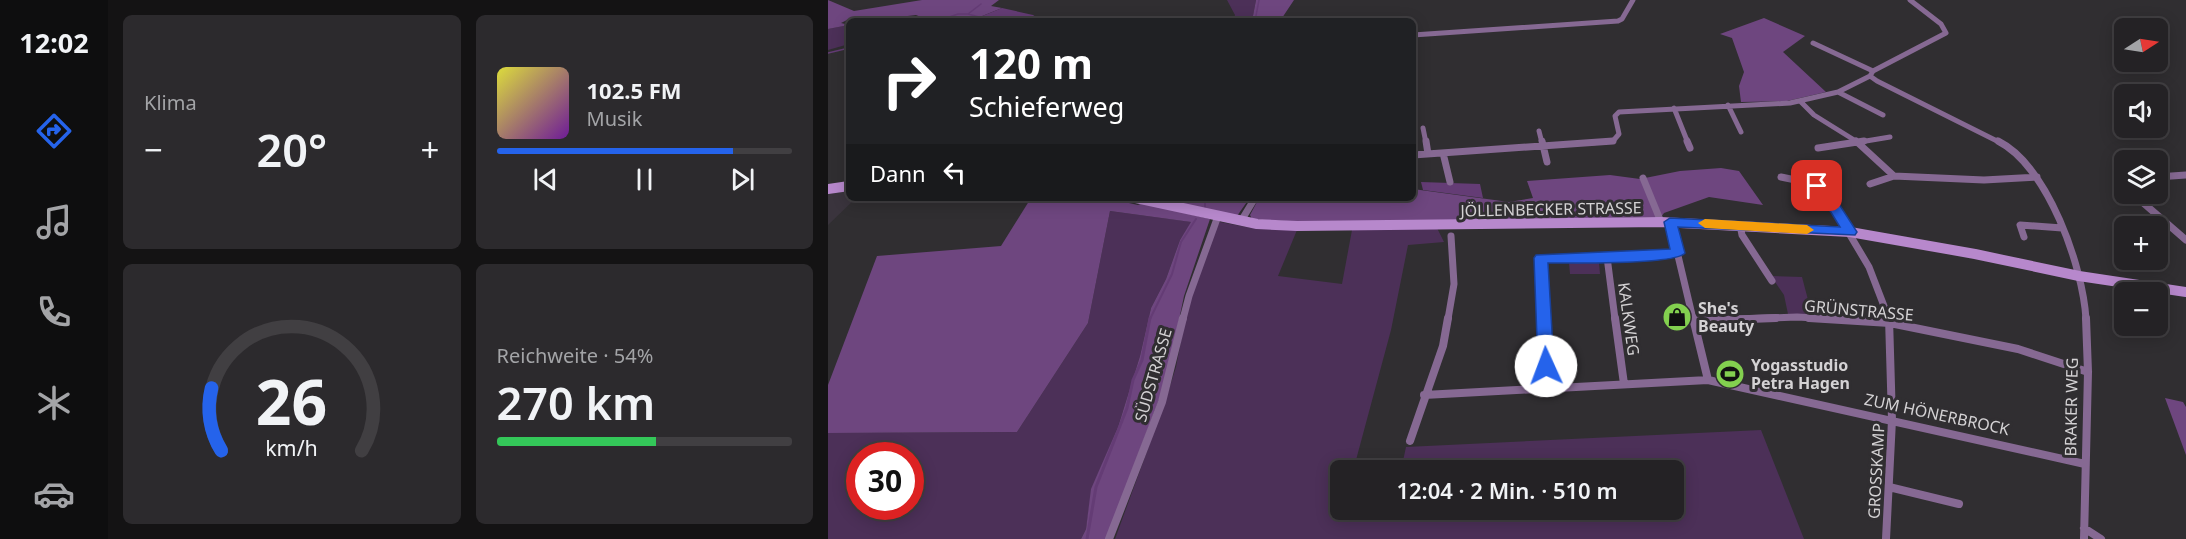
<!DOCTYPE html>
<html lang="de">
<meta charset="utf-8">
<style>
:root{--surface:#242225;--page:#2c2a2d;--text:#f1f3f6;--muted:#a3a4a7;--line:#413f42;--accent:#2563eb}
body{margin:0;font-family:"Noto Sans",sans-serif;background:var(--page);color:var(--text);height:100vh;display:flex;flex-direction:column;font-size:22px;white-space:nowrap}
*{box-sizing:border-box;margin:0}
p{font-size:20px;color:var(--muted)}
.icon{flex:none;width:33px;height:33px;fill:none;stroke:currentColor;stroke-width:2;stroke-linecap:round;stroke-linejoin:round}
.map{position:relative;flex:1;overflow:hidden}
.details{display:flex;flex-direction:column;gap:15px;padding:15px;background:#141314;width:720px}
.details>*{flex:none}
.guide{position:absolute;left:18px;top:18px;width:570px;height:183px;border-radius:9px;box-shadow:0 3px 15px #0003,0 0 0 2px var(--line);background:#202124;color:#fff;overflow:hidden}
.needle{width:39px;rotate:78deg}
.buttons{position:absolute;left:1286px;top:18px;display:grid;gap:12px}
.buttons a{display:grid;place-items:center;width:54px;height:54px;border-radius:9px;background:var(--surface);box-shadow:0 3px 15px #0003,0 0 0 2px var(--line);font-size:30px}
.speed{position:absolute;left:18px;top:442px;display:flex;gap:12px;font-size:30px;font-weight:700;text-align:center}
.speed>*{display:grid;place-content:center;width:78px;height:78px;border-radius:50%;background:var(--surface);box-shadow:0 3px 15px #0003,0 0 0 2px var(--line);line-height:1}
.speed .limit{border:9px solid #d22;background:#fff;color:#111}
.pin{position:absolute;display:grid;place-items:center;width:51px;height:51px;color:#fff;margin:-26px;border-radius:12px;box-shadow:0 3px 9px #0006}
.me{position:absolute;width:66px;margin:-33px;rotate:358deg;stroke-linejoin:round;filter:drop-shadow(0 0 4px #0008)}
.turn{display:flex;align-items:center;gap:21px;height:126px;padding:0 24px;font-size:27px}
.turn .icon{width:78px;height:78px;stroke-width:2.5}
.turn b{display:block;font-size:42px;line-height:51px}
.then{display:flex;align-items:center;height:57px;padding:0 24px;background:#0003;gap:12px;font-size:22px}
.big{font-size:45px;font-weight:600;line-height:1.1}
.details .tile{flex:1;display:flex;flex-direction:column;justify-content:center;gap:9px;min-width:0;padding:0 21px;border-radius:9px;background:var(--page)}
.details .dial{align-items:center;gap:0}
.dial svg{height:156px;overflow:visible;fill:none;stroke:var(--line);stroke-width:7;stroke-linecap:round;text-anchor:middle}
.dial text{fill:var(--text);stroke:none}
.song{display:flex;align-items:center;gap:18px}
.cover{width:72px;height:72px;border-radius:9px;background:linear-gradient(135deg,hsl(60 70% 55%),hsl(280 70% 35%))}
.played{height:6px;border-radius:3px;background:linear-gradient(90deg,var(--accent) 80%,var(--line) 80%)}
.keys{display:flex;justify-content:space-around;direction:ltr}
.heat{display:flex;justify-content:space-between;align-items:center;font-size:33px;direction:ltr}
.charge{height:9px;border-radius:4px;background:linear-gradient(90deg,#34c759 54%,var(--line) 0)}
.details .tiles{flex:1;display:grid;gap:15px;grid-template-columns:repeat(2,1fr)}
.trip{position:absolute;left:502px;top:460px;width:354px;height:60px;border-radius:9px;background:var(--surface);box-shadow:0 3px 15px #0003,0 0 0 2px var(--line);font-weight:600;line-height:60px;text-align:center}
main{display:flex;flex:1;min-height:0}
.menu{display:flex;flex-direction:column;width:108px;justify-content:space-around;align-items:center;background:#0e0e0f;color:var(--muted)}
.menu .icon{width:42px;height:42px}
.menu .active{color:var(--accent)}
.menu b{font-size:27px;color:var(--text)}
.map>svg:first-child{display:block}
.built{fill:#3a343d}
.green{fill:#4c3058;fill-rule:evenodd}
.forest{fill:#6e467f}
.water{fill:#643c75}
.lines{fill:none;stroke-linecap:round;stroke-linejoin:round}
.stream-far2{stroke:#643c75;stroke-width:1.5}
.stream-far1{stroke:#643c75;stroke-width:2}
.stream{stroke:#643c75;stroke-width:3}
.street-far2{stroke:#866993;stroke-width:5}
.street-far1{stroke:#866993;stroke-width:7}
.street{stroke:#866993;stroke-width:8}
.secondary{stroke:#b788cc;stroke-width:10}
.route{fill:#2563eb;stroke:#184099;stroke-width:1.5}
.slow{fill:#f59e0b}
.labels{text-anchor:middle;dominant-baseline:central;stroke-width:6;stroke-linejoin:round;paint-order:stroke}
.street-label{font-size:16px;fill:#d4d2d4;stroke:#302e31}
.poi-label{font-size:16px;font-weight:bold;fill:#d4d2d4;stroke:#302e31;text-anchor:start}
</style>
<main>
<nav class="menu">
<b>12:02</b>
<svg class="icon active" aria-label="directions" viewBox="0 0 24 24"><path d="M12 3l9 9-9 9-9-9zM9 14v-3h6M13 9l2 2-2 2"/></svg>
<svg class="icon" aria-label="music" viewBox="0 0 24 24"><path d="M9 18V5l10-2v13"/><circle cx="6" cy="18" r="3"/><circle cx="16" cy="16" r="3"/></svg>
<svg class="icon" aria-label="phone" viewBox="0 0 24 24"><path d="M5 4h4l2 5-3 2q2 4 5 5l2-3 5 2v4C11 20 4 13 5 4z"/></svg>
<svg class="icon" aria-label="climate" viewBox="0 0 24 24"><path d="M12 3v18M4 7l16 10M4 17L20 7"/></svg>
<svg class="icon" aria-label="car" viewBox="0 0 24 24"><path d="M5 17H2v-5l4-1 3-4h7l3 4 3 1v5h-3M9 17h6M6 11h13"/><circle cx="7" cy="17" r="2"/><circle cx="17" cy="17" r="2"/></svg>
</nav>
<section class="details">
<div class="tiles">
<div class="tile"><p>Klima</p>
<div class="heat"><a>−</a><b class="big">20°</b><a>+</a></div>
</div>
<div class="tile">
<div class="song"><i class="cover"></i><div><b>102.5 FM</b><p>Musik</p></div></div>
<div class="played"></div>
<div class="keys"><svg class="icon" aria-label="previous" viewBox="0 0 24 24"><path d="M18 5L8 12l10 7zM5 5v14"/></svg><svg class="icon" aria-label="pause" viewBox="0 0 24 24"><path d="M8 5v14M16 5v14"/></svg><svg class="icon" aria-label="next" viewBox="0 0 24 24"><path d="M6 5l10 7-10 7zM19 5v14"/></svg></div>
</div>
<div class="tile dial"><svg viewBox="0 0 100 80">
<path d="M14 69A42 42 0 1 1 86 69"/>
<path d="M14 69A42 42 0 0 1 9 37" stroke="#2563eb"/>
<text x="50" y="56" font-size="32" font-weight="700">26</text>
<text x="50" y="72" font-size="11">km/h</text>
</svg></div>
<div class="tile"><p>Reichweite · 54%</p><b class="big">270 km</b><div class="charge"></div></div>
</div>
</section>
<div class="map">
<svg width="1358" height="539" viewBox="0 0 1358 539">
<rect width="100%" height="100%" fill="#302e31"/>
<path class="built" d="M21,191V198H28L0,225V194Z"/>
<path class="green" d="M399,0H428L424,21H405L407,15Z
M21,25V44L0,50V29Z
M282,211L364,222L352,240L338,279L323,308L312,356L290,427L264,489L258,529L253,539H0V433L189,432L260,323ZM32,456H82V507H32Z
M392,222L424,228L469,230L450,276L514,284L524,230L609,228L616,242L580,245L563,330L528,460L575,461L578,447L933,430L976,539H287L337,402L348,367L362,295L388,224ZM513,471H846V510H513Z
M741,263H771L772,274H742Z
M943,276L974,277L984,315L960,314L956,295Z"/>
<path class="forest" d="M0,0L26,11L94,0H171L163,6L174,8L142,21H91L93,17L88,15L46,20L23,18L13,23L21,25L0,29Z
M428,0H466L452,21H424Z
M936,18L977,36L955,52L998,92L959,101L913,102L911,86L916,72L904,38L892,34Z
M893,168L911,171L935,205L881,197L836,213L833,217L475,222L424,219L422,215L430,200L585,198V189L681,202L705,198L699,181L782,175L812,179L852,171Z
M203,198H278L310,205L314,203L382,219L356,296L338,381L278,539H253L258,529L263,489L290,427L312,356L323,308L338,279L352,240L363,222L282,211L260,323L189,432L0,433V385L49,256L173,246Z
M326,198L376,203L375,198L421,199L409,216Z
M1337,398L1355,402L1358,407V455Z"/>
<path class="water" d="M174,8L205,15L214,21H142Z
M593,182L652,184L655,198L595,190Z"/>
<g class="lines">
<path class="stream-far2" d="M151,17L140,14L153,4
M110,21L130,14H140
M427,21L431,0
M0,53L21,48"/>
<path class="stream-far1" d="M377,198V207
M322,319L344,274L353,242L368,219"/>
<path class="stream" d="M259,539L268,487L299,408L305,380L314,360L322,318"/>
<path class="street-far2" d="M585,35L790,21L794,19L805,0
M985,43L1045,71
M1045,71L1042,76L1049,81L1173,143
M1045,71L1118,33L1113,24L1082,0
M1010,92L1055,115
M972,101L986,115L1031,143
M900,105L913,132
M846,108L860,143
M595,128L598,143
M711,131L714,143
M763,143L785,141L791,134L787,116L791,112L962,103L1010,92L1042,76
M1026,143L1062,137"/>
<path class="street-far1" d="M598,141L600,154
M714,141L719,162
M859,141L862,148
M1028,141L1066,176L1156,180L1209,177
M1170,141C1220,166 1255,267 1258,319
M990,148L1036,141
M615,153L622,182
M585,155L785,141
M953,177L982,183L997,193L1041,267L1061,319
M1329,177L1358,175
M815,178L833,222
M1296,179H1292L1291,182L1296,187
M1042,184L1066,176
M1305,194L1358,240
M413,221L427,198
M842,222L865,319
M912,225L914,235L944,281
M1196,237L1192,225L1234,228
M779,257L787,319
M355,319L361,296L390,216
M620,319L626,284L623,236
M716,319L713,258L808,257L850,253
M910,319L969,317L1005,319"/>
<path class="street" d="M716,318L719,387
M787,318L796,384
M865,318L880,380
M981,318L1062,323L1190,349L1260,372
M867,321L948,318
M596,395L880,380L1257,464
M582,441L615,346L620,318
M1061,487L1131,504
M1256,528L1273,539
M281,539L334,402L355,318
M1058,539L1064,420L1061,318
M1256,539L1260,372L1258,318"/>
<path class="secondary" d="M0,189L21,186
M308,198L429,224L469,226L833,222L1022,232L1147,254L1251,276L1358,292"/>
</g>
<path class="route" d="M989,182L1002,190L1029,232L1027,235L850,227L857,253C848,265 741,263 720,263L726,366L723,370L718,372L713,370L710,366L706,258L708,255L842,249L836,222L842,218L1012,227L993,196L983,186Z"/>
<path class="slow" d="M877,219L979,225L986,230L979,234L877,228L870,223Z"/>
<defs>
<g id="shop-disc" transform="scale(1.5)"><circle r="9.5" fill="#83d04f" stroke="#302e31"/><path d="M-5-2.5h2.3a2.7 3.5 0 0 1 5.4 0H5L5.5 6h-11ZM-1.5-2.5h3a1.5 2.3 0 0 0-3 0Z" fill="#111"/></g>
<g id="stadium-disc" transform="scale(1.5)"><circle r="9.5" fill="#83d04f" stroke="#302e31"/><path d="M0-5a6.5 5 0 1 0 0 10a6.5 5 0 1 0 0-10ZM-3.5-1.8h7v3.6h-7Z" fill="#111"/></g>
</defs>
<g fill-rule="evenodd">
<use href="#shop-disc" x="849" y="317"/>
<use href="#stadium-disc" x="902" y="374"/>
</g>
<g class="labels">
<g class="street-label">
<text transform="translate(723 209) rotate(-1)">JÖLLENBECKER STRASSE</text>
<text transform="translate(1031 310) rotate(5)">GRÜNSTRASSE</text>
<text transform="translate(801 319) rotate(82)">KALKWEG</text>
<text transform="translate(325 375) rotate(-74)">SÜDSTRASSE</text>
<text transform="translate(1243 407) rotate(-89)">BRAKER WEG</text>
<text transform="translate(1109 414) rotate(12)">ZUM HÖNERBROCK</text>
<text transform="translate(1048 471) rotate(-87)">GROSSKAMP</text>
</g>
<g class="poi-label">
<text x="870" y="308">She's<tspan x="870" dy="18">Beauty</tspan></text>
<text x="923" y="365">Yogasstudio<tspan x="923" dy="18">Petra Hagen</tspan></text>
</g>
</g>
</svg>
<div class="buttons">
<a><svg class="needle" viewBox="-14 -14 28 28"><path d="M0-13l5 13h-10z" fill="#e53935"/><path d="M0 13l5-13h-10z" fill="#a3a4a7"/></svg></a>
<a><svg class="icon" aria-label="sound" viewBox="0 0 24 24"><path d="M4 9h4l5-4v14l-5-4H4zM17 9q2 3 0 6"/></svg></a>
<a><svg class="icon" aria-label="layers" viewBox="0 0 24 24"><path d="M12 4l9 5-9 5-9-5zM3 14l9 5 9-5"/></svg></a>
<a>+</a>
<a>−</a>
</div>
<div class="speed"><div class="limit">30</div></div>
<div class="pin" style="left:989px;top:186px;background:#d93025"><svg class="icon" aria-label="arrive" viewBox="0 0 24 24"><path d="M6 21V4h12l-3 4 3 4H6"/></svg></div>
<svg class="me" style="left:718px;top:366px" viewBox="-20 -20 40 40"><circle r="19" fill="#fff"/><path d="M0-13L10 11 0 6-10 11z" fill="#2563eb"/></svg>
<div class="trip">12:04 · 2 Min. · 510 m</div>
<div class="guide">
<div class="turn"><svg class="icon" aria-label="right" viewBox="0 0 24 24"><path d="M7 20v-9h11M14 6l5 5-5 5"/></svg><div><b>120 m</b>Schieferweg</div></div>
<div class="then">Dann<svg class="icon" aria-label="left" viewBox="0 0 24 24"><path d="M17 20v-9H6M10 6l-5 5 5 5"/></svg></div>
</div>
</div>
</main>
